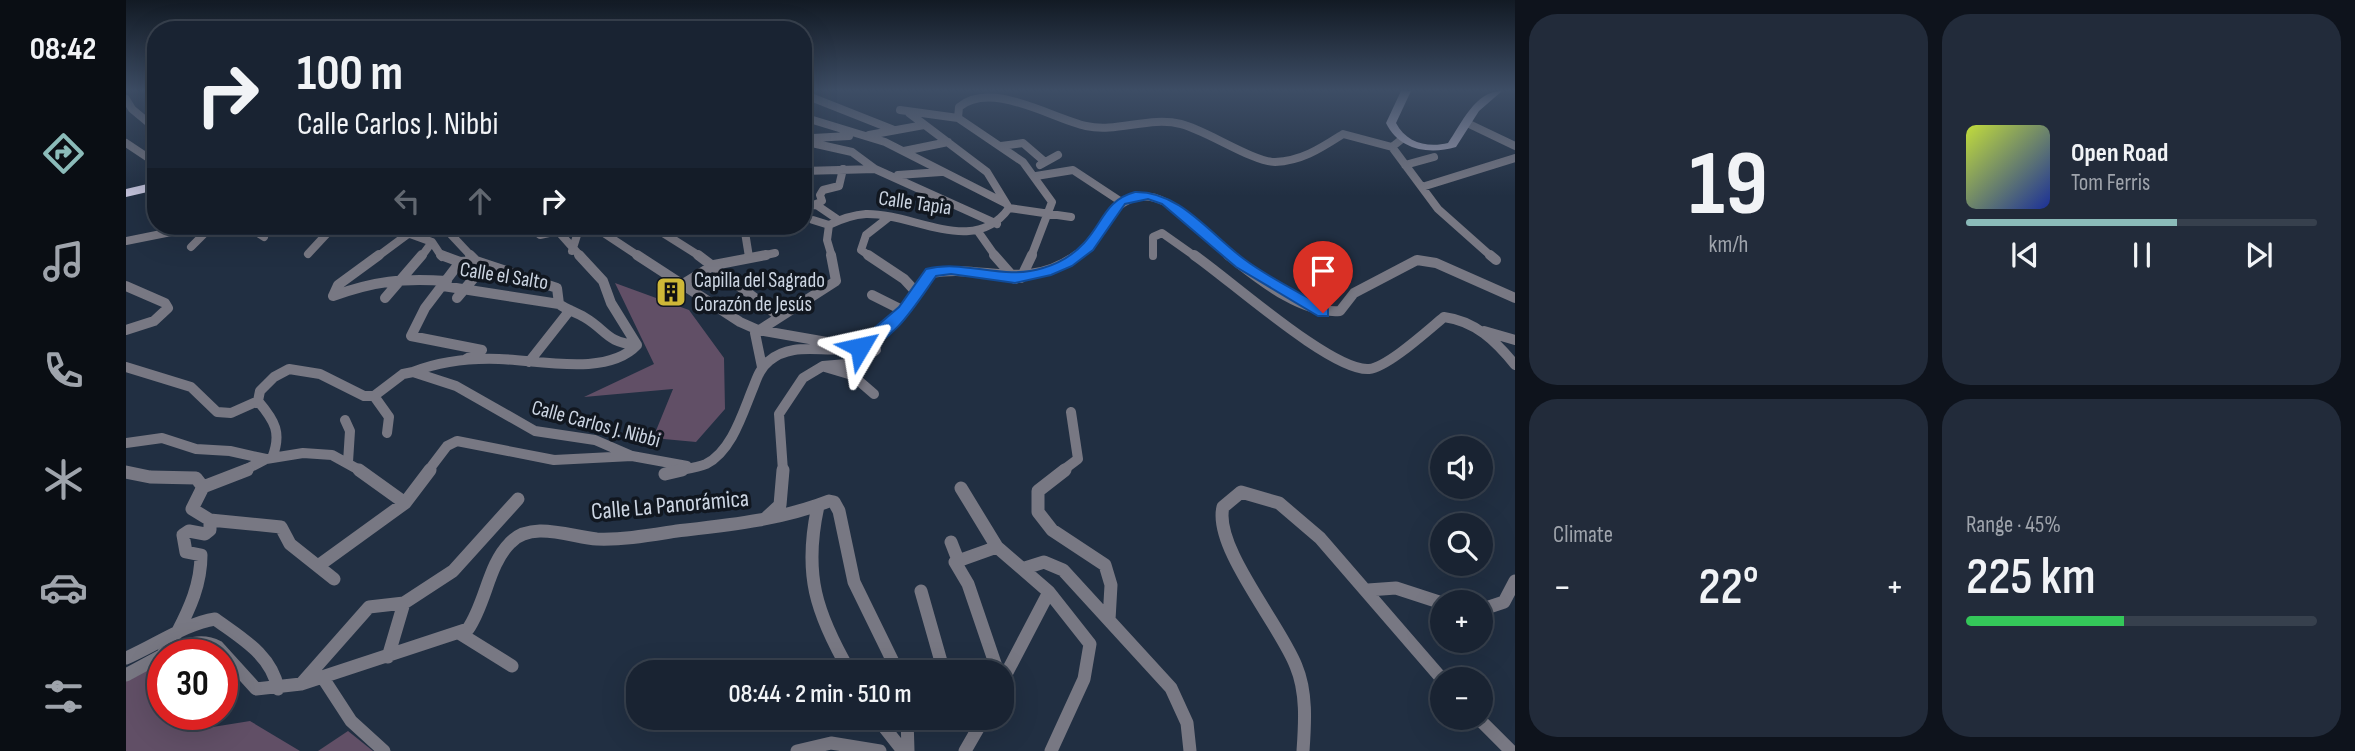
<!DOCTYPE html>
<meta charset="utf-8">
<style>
:root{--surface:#192332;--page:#222b3a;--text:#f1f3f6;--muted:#9fa4ac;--line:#37404d;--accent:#8bbbb9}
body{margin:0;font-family:"Sofia Sans Condensed",sans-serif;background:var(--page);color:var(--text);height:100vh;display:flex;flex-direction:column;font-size:26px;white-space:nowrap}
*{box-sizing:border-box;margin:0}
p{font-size:23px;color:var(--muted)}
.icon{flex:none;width:38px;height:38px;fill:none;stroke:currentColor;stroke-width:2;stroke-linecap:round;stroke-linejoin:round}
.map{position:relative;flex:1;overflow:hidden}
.details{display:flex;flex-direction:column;gap:14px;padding:14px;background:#0e131c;width:840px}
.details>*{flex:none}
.top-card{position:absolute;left:21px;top:21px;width:665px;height:214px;border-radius:28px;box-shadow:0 7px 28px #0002,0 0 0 2px var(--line);background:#192332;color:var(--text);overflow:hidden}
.controls{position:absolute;left:1304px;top:436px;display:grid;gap:14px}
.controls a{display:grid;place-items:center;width:63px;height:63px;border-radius:50%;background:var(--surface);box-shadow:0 7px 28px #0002,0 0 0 2px var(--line);font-size:35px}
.speed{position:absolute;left:21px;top:639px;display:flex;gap:14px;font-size:35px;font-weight:700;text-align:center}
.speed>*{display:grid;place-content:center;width:91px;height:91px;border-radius:50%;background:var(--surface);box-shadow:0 7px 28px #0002,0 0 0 2px var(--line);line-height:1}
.speed .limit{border:10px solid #d22;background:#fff;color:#111}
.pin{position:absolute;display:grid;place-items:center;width:60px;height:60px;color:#fff;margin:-72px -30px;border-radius:50% 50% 50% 0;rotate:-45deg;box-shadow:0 0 7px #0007}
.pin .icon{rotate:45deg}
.me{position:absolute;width:77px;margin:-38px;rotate:54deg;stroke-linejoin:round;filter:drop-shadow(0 0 5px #0008)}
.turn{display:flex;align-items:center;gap:24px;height:147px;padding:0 35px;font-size:32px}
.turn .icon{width:91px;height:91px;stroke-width:2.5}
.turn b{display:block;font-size:49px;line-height:60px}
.lanes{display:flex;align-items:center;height:66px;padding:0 35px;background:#0003;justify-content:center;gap:35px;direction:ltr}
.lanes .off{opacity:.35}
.big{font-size:52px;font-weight:600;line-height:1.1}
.details .tile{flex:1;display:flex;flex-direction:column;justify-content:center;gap:10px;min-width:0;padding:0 24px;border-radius:28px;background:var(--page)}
.details .dial{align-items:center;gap:0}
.dial b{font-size:91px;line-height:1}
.song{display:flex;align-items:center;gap:21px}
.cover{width:84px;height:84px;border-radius:10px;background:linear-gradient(135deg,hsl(70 70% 55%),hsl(230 70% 35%))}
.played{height:7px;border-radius:4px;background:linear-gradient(90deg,var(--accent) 60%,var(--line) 60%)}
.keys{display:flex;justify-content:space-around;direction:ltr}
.heat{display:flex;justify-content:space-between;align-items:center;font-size:38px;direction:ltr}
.charge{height:10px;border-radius:5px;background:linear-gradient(90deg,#34c759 45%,var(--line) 0)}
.details .tiles{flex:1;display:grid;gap:14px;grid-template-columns:repeat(2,1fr)}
.trip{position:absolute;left:500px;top:660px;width:388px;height:70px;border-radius:28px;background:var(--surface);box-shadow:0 7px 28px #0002,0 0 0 2px var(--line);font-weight:600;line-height:70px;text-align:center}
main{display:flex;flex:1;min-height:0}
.dock{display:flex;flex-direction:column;width:126px;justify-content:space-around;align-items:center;background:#0a0e14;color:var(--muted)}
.dock .icon{width:49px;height:49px}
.dock .active{color:var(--accent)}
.dock b{font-size:32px;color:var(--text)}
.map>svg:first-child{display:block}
.green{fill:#614f66}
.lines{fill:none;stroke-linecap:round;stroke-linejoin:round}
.street-far2{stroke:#787883;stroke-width:8}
.street-far1{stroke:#787883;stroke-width:10}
.street{stroke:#787883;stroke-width:13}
.secondary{fill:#a2a1b4;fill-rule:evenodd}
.primary{fill:#c2c1d9;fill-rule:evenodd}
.route{fill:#1a73e8;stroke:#114b97;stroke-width:2}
.labels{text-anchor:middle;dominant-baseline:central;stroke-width:7;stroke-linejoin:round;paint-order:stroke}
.street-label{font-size:21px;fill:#ccd5e2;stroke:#111720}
.poi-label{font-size:21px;fill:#ccd5e2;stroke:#111720;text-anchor:start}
.near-street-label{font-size:24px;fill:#ccd5e2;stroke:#111720}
</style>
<main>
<nav class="dock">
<b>08:42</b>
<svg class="icon active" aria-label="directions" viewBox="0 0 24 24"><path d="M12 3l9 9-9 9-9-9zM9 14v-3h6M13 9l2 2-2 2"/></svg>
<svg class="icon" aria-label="music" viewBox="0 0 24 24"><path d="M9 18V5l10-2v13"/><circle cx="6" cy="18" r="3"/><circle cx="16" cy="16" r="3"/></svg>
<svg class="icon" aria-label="phone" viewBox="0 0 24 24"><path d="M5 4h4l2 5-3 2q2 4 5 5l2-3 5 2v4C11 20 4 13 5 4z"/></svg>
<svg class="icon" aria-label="climate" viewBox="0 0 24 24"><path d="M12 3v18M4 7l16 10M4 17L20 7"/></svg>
<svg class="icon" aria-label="car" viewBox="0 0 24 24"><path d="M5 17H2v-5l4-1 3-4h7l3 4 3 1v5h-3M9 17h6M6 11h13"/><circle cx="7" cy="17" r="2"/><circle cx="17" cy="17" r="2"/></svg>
<svg class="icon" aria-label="filters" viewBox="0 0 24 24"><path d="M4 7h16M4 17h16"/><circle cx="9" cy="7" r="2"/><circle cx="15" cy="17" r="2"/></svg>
</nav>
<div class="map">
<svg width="1389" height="751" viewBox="0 0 1389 751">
<rect width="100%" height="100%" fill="#212f42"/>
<path class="green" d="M489,283L563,310L598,358L599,409L570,442L527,438L547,389L458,397L528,364Z
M37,658V714H73L68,730L124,721L174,751H0V681Z
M222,731L247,751H192Z"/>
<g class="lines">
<path class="street-far2" d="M677,94L768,130
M0,99L6,109L30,129
M774,110L832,118
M677,117L759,142L879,203
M1341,123L1389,146
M743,135L798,125
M687,138L723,136
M1276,139L1266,147L1312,209L1366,257
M677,141L726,152L749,169L871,224
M0,143L30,163
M875,146L897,143L919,162
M778,151L822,142
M914,165L932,155
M1279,165L1308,157
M677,171L749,169
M772,175L815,172
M910,176L947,170L994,201
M1296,187L1389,158
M677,201L692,206L711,219
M688,205L696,201L694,195L697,190L713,186L717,169
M883,208L945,217
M687,220L703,225
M121,226L138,237
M262,226L306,242L316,257
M317,226L346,257
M403,226L414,235L432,231L455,257
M467,226L514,257
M526,226L575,257
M618,226L623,257
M851,230L870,257
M226,231L237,226
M0,241L55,230L61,226
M65,247L79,233L80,226
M446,251L452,232L460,226
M182,254L208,226
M1027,256V237L1036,233L1070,257
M251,257L282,234
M295,257L306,242
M631,257L649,253
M706,257L701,240L703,225C715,219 726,215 740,214C788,213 848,257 883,208L861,172L783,113
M745,257L735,250L740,235L763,217
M905,257L926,202L897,162L832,118L833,107C865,80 925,118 960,126C991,133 1023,116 1055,124C1080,130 1127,162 1149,162C1176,161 1195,148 1217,134L1266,147
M949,257C967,243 975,222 992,207C1032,171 1076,235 1104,257"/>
<path class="street-far1" d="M315,255L334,262L350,261L431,288L433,304C441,310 450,312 458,317C482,331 479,342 511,345
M344,255L350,261
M453,255L477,281L485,303L511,345
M511,255L614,322L632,330L712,344
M572,255L654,317
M742,255L778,279L791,293
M868,255L889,279
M1068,255C1102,278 1206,372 1243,369C1262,367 1302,330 1318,317C1349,321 1370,341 1389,365
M1102,255C1132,278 1174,314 1214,311L1228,293L1291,260L1310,263L1389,298
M1364,255L1370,260
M334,262L299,308L285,336L356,350L340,359
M895,278L906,255
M557,284L588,265L640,255
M0,286L39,303L42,308L28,321L0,330
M317,286L433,304
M746,295L778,311
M207,296C249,281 276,278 321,281
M207,296L212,285L253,255
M259,298L296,255
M331,298L359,265
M1358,331L1389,340
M403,362L444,310
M0,367L65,387L91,412L105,413L132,401L134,391L148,377L163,369L194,374L238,396H248L277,374L287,372L330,386L409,431L469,440L506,456L561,466
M636,367L629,333L710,281L705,255
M699,367L726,375L748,394
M287,372C315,361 344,358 373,359C412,360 481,377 511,345
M248,396L263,417L261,433
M132,401C149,421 156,433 146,458
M219,420L224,431L222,462
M0,443L36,438L70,449L104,451L140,459L177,453L206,455L235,471
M117,471L140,459
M302,471L321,446L331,441L428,460L506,456
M549,471C559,469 571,468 580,464C606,451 617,412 627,388C631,378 634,368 643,361C665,342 694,352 720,349C759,345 784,302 805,273C859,264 901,292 951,255
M657,471L653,414L677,378L697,366L732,363L750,350L747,340
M936,471L952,459L945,412"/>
<path class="street" d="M233,470L279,503
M939,470L912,491V512L926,530L979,565L985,585L983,620
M0,472L24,477L70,478L77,487
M539,474L556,470
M77,487L121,470
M835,488L871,547L923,592L964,644L958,679L925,751
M692,506C677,574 690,613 724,672
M640,518L654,505L657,470
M84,520L155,527L164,544L208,579
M825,542L832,560
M871,547L829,562L842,584L872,672
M192,566L279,503L304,470
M899,568L918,562L937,570L1045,688L1061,723L1064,751
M1242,590L1270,588L1316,603
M795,591L818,672
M1354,610L1378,602L1389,581
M51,633C64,608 75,584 75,555L60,552L57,535L63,531L79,534L84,530V520L66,509L77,487
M333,633L386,666
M37,654C55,647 73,637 92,647L130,689L175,684L342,629C360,603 362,565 384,543C405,520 445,537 471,539C498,540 525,535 551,531C603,525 654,520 703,501L708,502L713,511L728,582L772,672
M262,657L278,603L327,571L392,499
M0,658C28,646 61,623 89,619C115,638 146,655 152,689
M0,675L37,655
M197,678L225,721L258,751
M877,680L923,592
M175,684L243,607L278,603
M751,718L777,751
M781,718L782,751
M1352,718L1385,751
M671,751L705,743L754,751
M839,751L858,718
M1177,751C1179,723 1181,692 1170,666C1155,626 1087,547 1097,507L1115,492L1153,503L1194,538L1316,679"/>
<path class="secondary" d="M1275,91H1285L1270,123C1280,143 1302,148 1322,143C1335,124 1350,90 1376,91L1353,111L1330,147C1303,155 1273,150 1260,123Z"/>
<path class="primary" d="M30,182V190L0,197V189Z"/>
</g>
<linearGradient id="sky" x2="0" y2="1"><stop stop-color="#121a24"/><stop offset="0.46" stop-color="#3d4d65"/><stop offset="1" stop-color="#3d4d65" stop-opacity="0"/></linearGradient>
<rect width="1389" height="196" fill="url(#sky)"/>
<path class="route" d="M1009,192C1054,191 1084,234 1118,259C1143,278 1175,293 1202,309V316H1192L1110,267L1036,204L1022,199L999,204L967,250L946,266L925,275L889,283L825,274L810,276C790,304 768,342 734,352L726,347L773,307L800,269C839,259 877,281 917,268C931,264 947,255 958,243C977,223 979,200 1009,192Z"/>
<defs>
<g id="building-square" transform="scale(1.575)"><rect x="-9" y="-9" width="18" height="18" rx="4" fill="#cfb837" stroke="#111720"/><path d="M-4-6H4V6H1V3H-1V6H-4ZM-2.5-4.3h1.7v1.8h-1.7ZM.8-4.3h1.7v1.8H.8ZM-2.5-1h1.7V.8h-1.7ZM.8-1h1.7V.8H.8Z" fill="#111"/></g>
</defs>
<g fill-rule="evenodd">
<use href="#building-square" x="545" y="292"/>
</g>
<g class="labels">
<g class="street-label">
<text transform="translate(789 203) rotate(8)">Calle Tapia</text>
<text transform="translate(378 276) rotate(9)">Calle el Salto</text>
<text transform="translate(470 424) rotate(15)">Calle Carlos J. Nibbi</text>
</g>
<g class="poi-label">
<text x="568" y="280">Capilla del Sagrado<tspan x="568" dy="24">Corazón de Jesús</tspan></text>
</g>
<g class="near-street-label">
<text transform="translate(544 505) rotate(-5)">Calle La Panorámica</text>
</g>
</g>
</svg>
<div class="controls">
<a><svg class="icon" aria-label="sound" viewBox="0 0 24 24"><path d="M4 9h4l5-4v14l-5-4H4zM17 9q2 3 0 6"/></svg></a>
<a><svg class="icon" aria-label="search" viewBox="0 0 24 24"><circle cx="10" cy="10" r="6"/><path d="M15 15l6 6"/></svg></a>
<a>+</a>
<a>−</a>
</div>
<div class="speed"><div class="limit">30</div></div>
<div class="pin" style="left:1197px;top:313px;background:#d93025"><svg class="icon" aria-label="arrive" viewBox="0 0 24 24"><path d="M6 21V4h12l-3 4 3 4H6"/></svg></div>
<svg class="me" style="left:734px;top:347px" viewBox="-20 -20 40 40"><path d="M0-17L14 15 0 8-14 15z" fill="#1a73e8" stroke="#fff" stroke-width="4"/></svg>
<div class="trip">08:44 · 2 min · 510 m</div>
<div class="top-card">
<div class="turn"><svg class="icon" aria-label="right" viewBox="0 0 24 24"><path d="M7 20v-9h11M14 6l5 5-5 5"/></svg><div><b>100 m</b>Calle Carlos J. Nibbi</div></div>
<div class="lanes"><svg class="icon off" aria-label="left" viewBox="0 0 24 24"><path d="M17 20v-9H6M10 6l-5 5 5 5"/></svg><svg class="icon off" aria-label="ahead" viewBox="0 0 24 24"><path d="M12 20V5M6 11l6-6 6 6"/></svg><svg class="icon" aria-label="right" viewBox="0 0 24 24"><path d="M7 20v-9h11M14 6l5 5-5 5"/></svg></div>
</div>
</div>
<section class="details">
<div class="tiles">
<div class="tile dial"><b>19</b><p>km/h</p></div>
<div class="tile">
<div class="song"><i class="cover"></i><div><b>Open Road</b><p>Tom Ferris</p></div></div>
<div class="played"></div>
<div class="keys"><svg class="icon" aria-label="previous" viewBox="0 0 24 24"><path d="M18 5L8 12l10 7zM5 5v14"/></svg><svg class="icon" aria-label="pause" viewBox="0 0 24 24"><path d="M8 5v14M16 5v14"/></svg><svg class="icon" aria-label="next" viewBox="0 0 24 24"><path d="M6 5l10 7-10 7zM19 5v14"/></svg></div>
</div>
<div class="tile"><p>Climate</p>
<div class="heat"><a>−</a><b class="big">22°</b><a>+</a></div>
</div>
<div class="tile"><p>Range · 45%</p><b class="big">225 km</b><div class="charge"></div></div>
</div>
</section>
</main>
